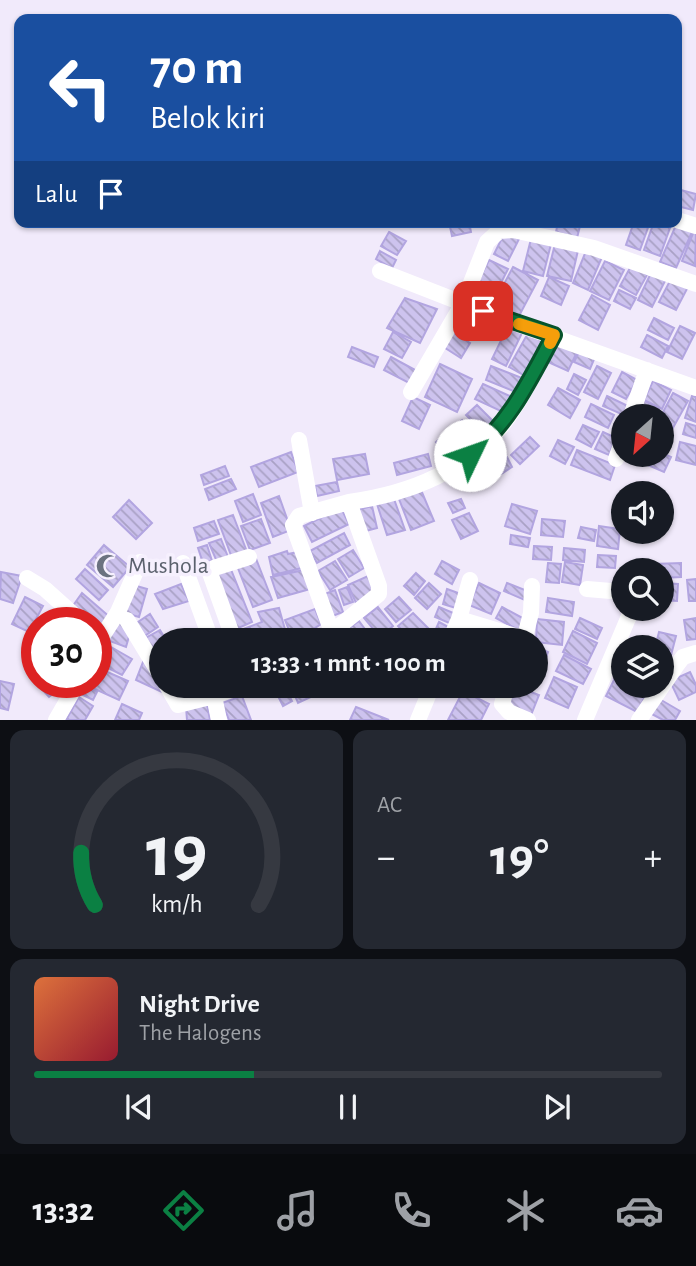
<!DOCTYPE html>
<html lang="id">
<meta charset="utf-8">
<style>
:root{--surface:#171b24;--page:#242831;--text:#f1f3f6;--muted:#9ea1a6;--line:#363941;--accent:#0b8043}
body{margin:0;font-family:"Alegreya Sans",sans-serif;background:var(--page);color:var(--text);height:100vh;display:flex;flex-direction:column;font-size:26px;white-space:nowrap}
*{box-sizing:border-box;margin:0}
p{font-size:23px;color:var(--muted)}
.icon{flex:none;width:38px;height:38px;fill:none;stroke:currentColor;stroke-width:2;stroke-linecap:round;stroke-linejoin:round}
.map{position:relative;height:720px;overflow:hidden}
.drawer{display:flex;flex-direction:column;gap:10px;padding:10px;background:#0d0f14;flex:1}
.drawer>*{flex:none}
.hud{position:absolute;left:14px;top:14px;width:668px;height:214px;border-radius:14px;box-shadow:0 2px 5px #0004;background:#1a4fa0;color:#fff;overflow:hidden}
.needle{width:46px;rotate:207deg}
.buttons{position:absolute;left:611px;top:404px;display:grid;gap:14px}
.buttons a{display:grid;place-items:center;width:63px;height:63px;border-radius:50%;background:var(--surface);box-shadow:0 2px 5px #0004;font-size:35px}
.speed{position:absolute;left:21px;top:607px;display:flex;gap:14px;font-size:35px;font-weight:700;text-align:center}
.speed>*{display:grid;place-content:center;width:91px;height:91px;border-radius:50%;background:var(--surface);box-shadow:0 2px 5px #0004;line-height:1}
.speed .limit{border:10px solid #d22;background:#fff;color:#111}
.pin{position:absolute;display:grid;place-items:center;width:60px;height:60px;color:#fff;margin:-30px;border-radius:14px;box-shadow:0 4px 10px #0006}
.me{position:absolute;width:77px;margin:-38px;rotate:48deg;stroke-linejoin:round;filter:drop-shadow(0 0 5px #0008)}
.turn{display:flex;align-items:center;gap:24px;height:147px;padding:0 21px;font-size:32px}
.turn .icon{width:91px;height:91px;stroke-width:2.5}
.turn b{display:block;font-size:49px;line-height:60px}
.then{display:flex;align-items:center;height:66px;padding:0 21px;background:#0003;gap:14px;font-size:26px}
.big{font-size:52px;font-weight:700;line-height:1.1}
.drawer .card{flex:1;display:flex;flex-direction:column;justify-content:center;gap:10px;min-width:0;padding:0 24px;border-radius:14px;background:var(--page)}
.drawer .dial{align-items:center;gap:0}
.dial svg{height:182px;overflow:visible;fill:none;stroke:var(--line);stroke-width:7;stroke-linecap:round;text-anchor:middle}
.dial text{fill:var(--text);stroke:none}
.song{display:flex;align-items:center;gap:21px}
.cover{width:84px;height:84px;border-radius:10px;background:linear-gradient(135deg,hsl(20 70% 55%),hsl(350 70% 35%))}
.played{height:7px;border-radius:4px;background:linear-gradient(90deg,var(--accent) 35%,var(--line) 35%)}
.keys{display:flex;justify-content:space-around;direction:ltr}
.heat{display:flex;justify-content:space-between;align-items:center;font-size:38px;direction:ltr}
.drawer .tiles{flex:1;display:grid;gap:10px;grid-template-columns:1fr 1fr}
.card:last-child{grid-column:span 2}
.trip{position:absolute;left:149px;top:628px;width:399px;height:70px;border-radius:35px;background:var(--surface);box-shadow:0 2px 5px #0004;font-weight:700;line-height:70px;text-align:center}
.tab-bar{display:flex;height:112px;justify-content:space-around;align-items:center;background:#090b0e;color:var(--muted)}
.tab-bar .icon{width:49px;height:49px}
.tab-bar .current{color:var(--accent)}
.tab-bar b{font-size:32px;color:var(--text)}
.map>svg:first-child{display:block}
.building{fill:url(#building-back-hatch);stroke:#b2a5e0;stroke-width:2}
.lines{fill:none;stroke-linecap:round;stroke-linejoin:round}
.minor{stroke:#fff;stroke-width:16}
.route-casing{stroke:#07532c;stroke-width:18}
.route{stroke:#0b8043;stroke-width:12}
.slow{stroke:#f59e0b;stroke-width:12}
.labels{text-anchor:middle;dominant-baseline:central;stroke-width:7;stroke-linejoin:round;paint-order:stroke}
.worship-label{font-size:24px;fill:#5b616d;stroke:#f6f0fe;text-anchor:start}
</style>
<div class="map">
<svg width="696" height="720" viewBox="0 0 696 720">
<defs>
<pattern id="building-back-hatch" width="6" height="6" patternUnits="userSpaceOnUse" patternTransform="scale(1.75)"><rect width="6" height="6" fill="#cdc3ee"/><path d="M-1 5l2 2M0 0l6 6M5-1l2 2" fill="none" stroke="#a9a1c5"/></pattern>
</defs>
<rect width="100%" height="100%" fill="#f1eafb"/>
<path class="building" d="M677,189L696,194L693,210L677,206Z
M449,222H469L471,232L452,236Z
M558,222H581L577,238L556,232Z
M634,222H650L640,250L626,245Z
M654,222L671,225L660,256L644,250Z
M676,225L692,232L676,268L660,262Z
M694,231L696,232L695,266L682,261Z
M389,232L406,241L397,255L381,246Z
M505,232L519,239L508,261L494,254Z
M532,235L552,240L543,276L523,271Z
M556,240L579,246L571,281L547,276Z
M380,251L396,260L392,268L376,259Z
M586,251L602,257L588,290L573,283Z
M489,260L508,269L493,299L474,290Z
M605,261L624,270L609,300L590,291Z
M631,266L647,275L636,295L620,286Z
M513,267L538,280L519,316L494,303Z
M651,273L665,281L652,307L638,300Z
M549,277L569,286L561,305L541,296Z
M672,277L689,285L676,310L659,302Z
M619,290L636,298L630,309L614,301Z
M592,295L610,305L598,330L579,320Z
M405,298L437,309L420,343L387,328Z
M467,308L486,317L474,339L456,330Z
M654,318L674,328L668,340L648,330Z
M508,326L522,333L506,366L492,359Z
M680,326L695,333L682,359L667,352Z
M451,331L470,343L461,358L442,346Z
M393,332L411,342L402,358L384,349Z
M528,333L544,342L525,376L509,367Z
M647,335L668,346L662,358L641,347Z
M557,343L577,352L568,371L548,362Z
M352,347L378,357L374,367L348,357Z
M580,350L595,357L590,369L574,362Z
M391,357L417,371L411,384L384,370Z
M440,364L472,379L457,412L425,397Z
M491,366L522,378L516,392L486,380Z
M597,366L611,373L598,399L584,392Z
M622,372L637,380L626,399L612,392Z
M574,374L586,380L578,395L567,389Z
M653,381L671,390L662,409L644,400Z
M483,384L512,397L505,413L475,399Z
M558,388L580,400L570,418L548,405Z
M673,393L688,401L669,435L662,431L661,416Z
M607,396L630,407L626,416L603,406Z
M692,396L696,397V422L685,418Z
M413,397L430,405L419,429L402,421Z
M643,400L659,408L655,416H639Z
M591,404L614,415L608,428L585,417Z
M477,405L495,423L484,433L466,415Z
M462,420L480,438L469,449L450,430Z
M686,423L696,426V438L683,434Z
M583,425L599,432L591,447L576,439Z
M603,432L616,438L609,455L595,449Z
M445,434L462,452L453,461L436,442Z
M530,437L539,446L520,464L511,455Z
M558,440L574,447L565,464L550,456Z
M680,442L696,446V465L676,460Z
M577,450L615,465L610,480L571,465Z
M291,452L298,472L259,487L251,467Z
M662,453L671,457L664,472L643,463L646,455H662Z
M365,454L369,474L337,480L333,459Z
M428,454L431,466L397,475L394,463Z
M507,457L512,467L498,476L492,465Z
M225,466L229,476L204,485L201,475Z
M482,469L489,485L479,489L472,473Z
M231,479L236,489L209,500L205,489Z
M337,482L339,491L317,496L315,486Z
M421,490L434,521L411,530L399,499Z
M253,494L261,515L243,522L235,501Z
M279,496L291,530L273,537L261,503Z
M394,499L405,530L387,535L377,504Z
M461,499L465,508L453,513L448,503Z
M129,500L152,523L136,539L113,517Z
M512,504L537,511L530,534L505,526Z
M372,506L377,528L362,532L357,510Z
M341,508L349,524L312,542L304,526Z
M469,513L478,531L461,539L452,520Z
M233,515L247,552L232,558L218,520Z
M261,519L270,543L250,550L241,526Z
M542,519L565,521L563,537L541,535Z
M214,521L219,534L198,541L194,528Z
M599,526L620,529L618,549L597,546Z
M581,527L596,530L594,541L578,538Z
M344,533L350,545L317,563L310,551Z
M511,535L530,538L528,547L510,544Z
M221,539L228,557L217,562L209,543Z
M104,545L130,567L113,587L87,565Z
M207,545L212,561L203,563L198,548Z
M534,546L552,547L551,560L533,559Z
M564,548L585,550L584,562L563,560Z
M353,550L364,568L349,577L338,559Z
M287,551L288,554L298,552L302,568L273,575L269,557Z
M598,555L616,556L615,568L597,567Z
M255,556L272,600L253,607L236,563Z
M335,561L347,580L330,590L318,571Z
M442,561L459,570L452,584L435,574Z
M565,562L583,565L580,585L562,582Z
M548,563L561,564L559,583L546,582Z
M681,563V577L662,578V570H653V564Z
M230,567L252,622L234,630L211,574Z
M85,569L108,590L99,600L76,579Z
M304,570L310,589L278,598L271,577Z
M1,572L22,576L13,603L0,599Z
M416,573L425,581L414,595L404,586Z
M368,576L376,594L356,603L348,585Z
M696,579V601H689L687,580Z
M429,583L441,594L427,609L415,598Z
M479,583L500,593L491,614L469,605Z
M507,583L530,592L527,601L504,591Z
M662,583L678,584L677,601L662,600Z
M181,584L189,601L163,609L155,594Z
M133,585L147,589L139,617L125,613Z
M347,587L353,602L344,605L339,590Z
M447,589L464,595L459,609L443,604Z
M335,590L343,612L330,617L322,595Z
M82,593L111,618L99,631L96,629V623H90L72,607Z
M25,597L43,606L29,632L12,624Z
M399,597L411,610L396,622L385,609Z
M548,598L574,602L572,616L546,612Z
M378,607L393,626L380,637L364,618Z
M439,607L458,615L454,625L435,617Z
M502,607L528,621L522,632L496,618Z
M279,608L288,640H247L243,629L262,622L258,612Z
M315,609L321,624L301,637L296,630H289L285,620Z
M413,613L429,629L417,640H411L398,626Z
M150,614L158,627L143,637L135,624Z
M580,618L602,628L597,639L575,629Z
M696,618V639L687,640L684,620Z
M117,619L130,633L126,647L107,640Z
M537,619L564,622L562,645L536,642Z
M359,621L373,640H346L341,634Z
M439,622L450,628L443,640H431Z
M470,623L491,633L488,640H468L462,638Z
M160,630L166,640H161V650L150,656L142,640Z
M573,631L597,643L587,664L563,652Z
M659,632L676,636L669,663L662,661V648H655Z
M104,643L132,659L122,675L96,662Z
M536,647L548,652L542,668L536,666Z
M564,655L591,669L583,684L556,671Z
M145,657L161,681L164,693L136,680Z
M96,667L128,681L119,700L86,685L87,682H96Z
M37,668V682H62L64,685L49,697L29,675Z
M690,672L696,685V692L679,700L670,681Z
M616,676L623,680V686H634L647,693L637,712L606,696Z
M554,677L577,687L568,708L545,698Z
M0,681L14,684L8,710L0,708Z
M84,685L97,692L93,700L79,693Z
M189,686H196L201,696L181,700L175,693Z
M273,686H284L292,701L283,706Z
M291,686H309L313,696L298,703Z
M515,686L539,695L531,715L507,705Z
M463,691L489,704L481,720H448Z
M242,696L251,720H229L222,703Z
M79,697L93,706L85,720H66Z
M656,697L680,711L675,720H663L648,712Z
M122,704L142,713L139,720H115Z
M207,704L210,720H187L186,707Z
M356,707L389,720H350Z"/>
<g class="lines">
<path class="minor" d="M677,220L696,226
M380,271L503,319L696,388
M411,392L463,303L487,242L499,231L513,230L594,248L696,284
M631,416L647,370
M299,440L312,513
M616,459L623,439
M183,563L211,640
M27,578L45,589L83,623
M587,589L623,592
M459,619L525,639
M127,620L161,676
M332,632L293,525L299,516L349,502
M234,640L210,573L214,568L249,557
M318,640L332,632L379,594V586L349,502C407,494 462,473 500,428C522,401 537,366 554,335
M450,640L459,619L470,580
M524,640L531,613L532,586
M96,646L118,612L140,562
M167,686L178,705L214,696
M507,686L502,704L509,712L528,720
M56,720L78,682
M219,720L214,696L240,686
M418,720L432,686
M585,720L632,609
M639,720L677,665L683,657L696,653"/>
</g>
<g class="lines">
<g class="route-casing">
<path id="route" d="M470,455C511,421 529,381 554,335L483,311"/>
</g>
<use href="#route" class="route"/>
<path class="slow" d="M519,324L554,335L550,343"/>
</g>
<defs>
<g id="mosque-bare" transform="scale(1.89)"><path d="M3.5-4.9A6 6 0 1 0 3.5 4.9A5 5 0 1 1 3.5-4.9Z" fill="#6b7280" stroke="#f6f0fe" stroke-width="2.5" paint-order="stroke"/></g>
</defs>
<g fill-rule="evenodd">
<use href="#mosque-bare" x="108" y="566"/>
</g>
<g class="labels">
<g class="worship-label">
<text x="128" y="566">Mushola</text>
</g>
</g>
</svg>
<div class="buttons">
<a><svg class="needle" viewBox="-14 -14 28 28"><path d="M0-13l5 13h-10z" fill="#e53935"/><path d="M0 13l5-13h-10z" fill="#9ea1a6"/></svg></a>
<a><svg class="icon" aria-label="sound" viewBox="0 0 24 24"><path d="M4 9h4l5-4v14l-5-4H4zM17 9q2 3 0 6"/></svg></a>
<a><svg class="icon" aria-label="search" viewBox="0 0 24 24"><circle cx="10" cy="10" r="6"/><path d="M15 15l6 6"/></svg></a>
<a><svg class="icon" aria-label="layers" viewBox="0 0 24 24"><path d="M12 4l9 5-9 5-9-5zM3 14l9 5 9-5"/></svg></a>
</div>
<div class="speed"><div class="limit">30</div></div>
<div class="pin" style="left:483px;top:311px;background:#d93025"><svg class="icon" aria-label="arrive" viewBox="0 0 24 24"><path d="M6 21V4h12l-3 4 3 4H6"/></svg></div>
<svg class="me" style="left:470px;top:455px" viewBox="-20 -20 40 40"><circle r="19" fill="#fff"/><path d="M0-13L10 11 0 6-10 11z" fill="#0b8043"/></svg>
<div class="trip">13:33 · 1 mnt · 100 m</div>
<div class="hud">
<div class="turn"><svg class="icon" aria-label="left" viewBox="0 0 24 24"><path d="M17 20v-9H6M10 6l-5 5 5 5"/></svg><div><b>70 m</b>Belok kiri</div></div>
<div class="then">Lalu<svg class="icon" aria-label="arrive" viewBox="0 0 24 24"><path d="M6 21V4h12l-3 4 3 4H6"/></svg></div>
</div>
</div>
<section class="drawer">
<div class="tiles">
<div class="card dial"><svg viewBox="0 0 100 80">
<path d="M14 69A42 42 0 1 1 86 69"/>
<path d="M14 69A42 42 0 0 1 8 46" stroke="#0b8043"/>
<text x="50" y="56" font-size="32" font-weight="700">19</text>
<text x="50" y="72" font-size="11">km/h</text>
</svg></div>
<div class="card"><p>AC</p>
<div class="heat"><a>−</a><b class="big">19°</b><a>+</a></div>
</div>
<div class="card">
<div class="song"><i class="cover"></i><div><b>Night Drive</b><p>The Halogens</p></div></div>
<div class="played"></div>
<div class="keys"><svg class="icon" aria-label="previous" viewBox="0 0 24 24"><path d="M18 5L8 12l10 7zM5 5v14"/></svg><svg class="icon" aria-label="pause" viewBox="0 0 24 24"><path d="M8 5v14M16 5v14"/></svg><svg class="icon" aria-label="next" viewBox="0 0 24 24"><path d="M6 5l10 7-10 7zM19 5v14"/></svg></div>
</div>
</div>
</section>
<nav class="tab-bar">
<b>13:32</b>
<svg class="icon current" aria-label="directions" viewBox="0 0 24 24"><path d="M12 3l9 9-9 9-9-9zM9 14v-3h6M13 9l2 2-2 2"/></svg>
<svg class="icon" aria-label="music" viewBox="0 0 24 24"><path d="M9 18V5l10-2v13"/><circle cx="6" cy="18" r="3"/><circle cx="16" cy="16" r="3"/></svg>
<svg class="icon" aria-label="phone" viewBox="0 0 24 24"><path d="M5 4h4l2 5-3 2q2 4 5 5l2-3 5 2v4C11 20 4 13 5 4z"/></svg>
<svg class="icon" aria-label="climate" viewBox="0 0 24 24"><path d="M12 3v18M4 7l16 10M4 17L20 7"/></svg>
<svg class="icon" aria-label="car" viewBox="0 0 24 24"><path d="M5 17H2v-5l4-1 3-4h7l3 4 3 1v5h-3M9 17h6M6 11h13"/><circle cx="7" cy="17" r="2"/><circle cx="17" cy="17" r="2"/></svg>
</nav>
